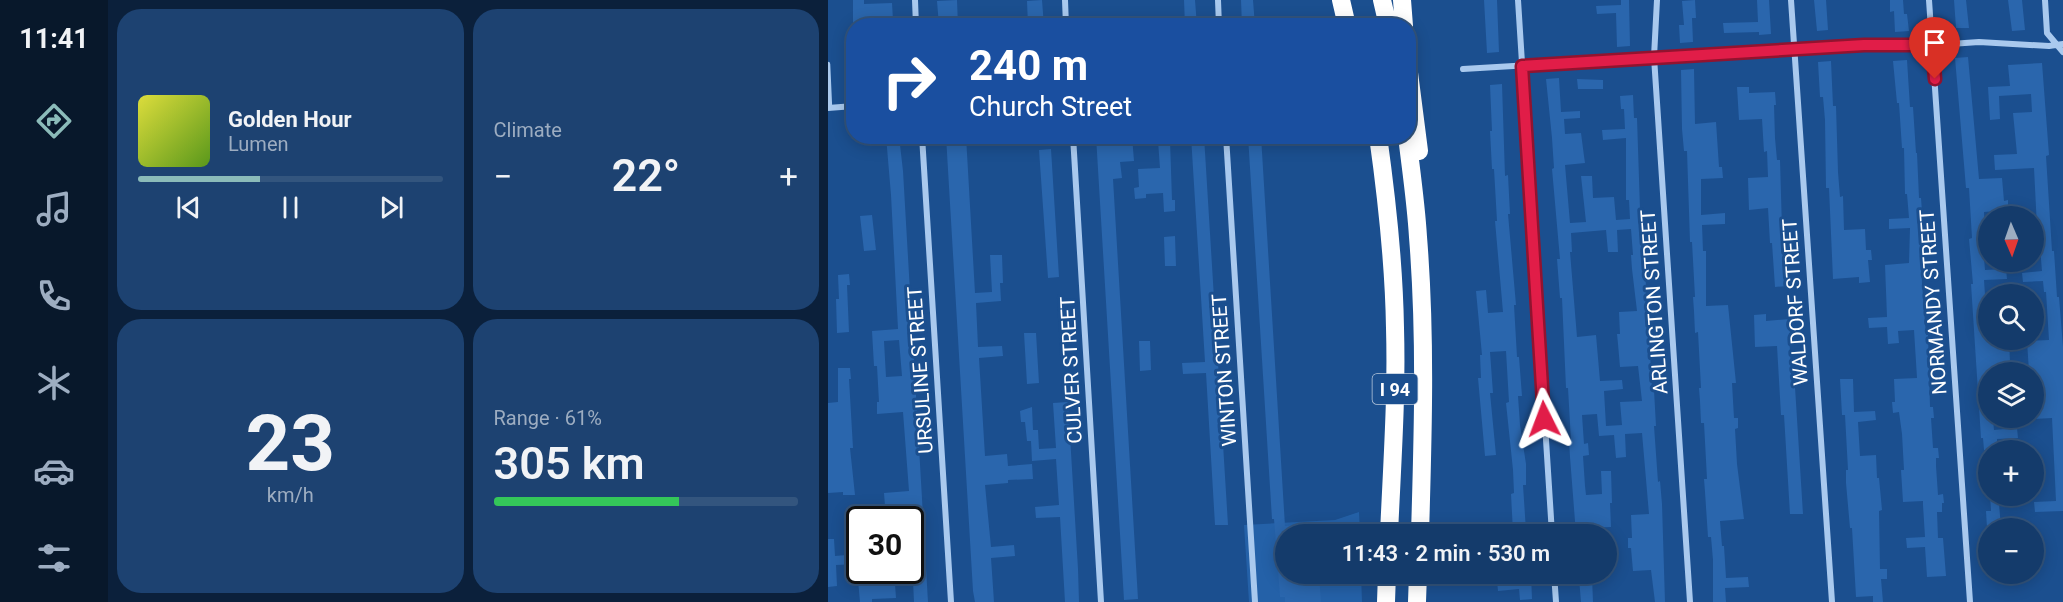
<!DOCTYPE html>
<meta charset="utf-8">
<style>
:root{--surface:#143b6b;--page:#1d4271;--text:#f1f3f6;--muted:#9dadc1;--line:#33557e;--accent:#8bbbb9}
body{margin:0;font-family:Roboto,sans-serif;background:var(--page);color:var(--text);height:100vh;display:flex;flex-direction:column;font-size:22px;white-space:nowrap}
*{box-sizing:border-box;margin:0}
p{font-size:20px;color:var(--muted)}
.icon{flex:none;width:33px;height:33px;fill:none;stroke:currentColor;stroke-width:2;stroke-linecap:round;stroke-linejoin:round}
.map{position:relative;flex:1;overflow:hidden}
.details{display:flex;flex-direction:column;gap:9px;padding:9px;background:#0b203b;width:720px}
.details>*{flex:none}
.guide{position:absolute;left:18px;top:18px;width:570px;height:126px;border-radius:24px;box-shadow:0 3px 15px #0003,0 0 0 2px var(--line);background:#1a4fa0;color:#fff;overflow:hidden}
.needle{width:39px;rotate:178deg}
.controls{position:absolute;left:1150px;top:206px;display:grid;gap:12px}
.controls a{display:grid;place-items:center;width:66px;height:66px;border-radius:50%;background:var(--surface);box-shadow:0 3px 15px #0003,0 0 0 2px var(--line);font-size:30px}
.speed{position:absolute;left:18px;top:506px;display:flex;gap:12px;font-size:30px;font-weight:700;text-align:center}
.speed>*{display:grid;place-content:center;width:78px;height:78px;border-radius:50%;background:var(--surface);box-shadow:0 3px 15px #0003,0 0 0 2px var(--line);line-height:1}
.speed .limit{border:3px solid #111;border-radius:9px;background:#fff;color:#111}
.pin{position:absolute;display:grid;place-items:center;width:51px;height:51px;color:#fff;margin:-62px -26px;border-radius:50% 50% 50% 0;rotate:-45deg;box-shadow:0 0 6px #0007}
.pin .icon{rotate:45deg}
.me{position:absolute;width:66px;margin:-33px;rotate:357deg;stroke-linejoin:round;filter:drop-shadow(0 0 4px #0008)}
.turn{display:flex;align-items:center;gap:21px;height:126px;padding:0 24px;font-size:27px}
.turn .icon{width:78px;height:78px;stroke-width:2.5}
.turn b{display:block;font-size:42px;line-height:51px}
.big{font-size:45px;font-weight:600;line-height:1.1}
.details .widget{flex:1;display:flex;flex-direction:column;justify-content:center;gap:9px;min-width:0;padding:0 21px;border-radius:24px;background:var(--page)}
.details .dial{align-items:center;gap:0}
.dial b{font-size:78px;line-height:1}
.song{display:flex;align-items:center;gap:18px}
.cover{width:72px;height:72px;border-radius:9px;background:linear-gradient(135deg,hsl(60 70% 55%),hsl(90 70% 35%))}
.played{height:6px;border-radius:3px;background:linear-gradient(90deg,var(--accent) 40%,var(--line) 40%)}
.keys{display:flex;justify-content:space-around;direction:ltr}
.heat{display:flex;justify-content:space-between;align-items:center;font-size:33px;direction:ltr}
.charge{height:9px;border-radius:4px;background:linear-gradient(90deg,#34c759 61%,var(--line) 0)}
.details .tiles{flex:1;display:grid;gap:9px;grid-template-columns:repeat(2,1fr)}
.trip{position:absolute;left:447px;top:524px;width:342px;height:60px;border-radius:30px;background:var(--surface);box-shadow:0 3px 15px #0003,0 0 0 2px var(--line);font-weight:600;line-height:60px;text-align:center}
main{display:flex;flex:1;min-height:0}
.tabs{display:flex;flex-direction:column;width:108px;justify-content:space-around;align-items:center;background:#08182b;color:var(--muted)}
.tabs .icon{width:42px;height:42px}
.tabs .active{color:var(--accent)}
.tabs b{font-size:27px;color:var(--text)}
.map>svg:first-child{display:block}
.green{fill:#2461a8}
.building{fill:#2a66ad;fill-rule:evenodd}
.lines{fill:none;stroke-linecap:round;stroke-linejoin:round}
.service{stroke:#a9c9ee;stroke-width:4.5}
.minor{stroke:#a9c9ee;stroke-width:6}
.motorway{stroke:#fff;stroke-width:18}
.route-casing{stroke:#92132f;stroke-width:15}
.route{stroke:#e11d48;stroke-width:10}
.labels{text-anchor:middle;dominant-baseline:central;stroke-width:6;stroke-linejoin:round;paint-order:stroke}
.shield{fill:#1b4f8f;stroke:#bbcadd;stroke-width:1.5}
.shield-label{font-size:18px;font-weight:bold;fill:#fff}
.street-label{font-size:20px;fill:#fff;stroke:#1b4f8f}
</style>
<main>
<nav class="tabs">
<b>11:41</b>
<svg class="icon active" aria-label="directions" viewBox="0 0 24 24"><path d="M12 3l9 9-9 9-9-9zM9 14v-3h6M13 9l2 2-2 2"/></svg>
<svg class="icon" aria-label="music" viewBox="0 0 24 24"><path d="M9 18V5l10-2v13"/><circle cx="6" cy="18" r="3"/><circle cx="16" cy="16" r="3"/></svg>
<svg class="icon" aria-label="phone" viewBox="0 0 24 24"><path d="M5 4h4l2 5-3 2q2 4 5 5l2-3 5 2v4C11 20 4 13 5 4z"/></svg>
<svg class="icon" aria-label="climate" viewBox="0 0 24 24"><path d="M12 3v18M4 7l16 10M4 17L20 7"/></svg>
<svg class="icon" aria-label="car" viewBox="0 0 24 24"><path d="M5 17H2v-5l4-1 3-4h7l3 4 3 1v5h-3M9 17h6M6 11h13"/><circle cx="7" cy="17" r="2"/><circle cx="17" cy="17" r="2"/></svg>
<svg class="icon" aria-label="filters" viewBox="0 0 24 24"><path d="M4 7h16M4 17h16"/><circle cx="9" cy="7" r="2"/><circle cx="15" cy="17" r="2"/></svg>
</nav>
<section class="details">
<div class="tiles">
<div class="widget">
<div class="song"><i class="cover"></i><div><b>Golden Hour</b><p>Lumen</p></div></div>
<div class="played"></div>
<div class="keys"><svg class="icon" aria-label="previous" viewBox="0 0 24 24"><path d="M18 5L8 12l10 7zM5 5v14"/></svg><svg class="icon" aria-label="pause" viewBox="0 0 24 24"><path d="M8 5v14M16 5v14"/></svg><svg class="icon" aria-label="next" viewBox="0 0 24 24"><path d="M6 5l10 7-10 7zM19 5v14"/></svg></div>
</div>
<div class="widget"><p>Climate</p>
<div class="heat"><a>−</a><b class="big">22°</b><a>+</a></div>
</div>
<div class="widget dial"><b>23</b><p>km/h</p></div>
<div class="widget"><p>Range · 61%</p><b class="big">305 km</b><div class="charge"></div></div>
</div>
</section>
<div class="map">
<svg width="1235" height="602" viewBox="0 0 1235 602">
<rect width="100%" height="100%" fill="#1b4f8f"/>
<path class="green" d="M531,512L532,534H458V573H533L534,602H421L416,525L507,520Z"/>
<path class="building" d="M25,0H36V4L64,3L65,20L36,22L37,25L25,26Z
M129,0L130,26H111L109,1Z
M214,0L216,26H200L199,1Z
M356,0H367L369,26H357Z
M413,0H425L427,26H414Z
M656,0H669L671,52L659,53Z
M793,0H801L802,46L789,47L788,13L769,14L768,6L793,5Z
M867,0L868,18H864L865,42L852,43L851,25H856L854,1Z
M929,0H941L943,34L931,35V32L896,33L895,23L930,22Z
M986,0H998L1000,30L989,31Z
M1062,0H1075L1076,14H1079L1081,31L1067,32L1066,11L1062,12Z
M1126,0H1138L1141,28H1128Z
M1180,0H1194L1197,30L1184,31Z
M1140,57L1151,179L1174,178L1176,201L1180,200V210L1156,212L1157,233H1154L1157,270L1178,269L1179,279L1156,280L1160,339H1181L1182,362L1185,361V371L1161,372V420H1165L1166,430L1189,428L1190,438L1169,439V450H1156L1155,438H1153L1143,284H1145L1141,239L1144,238L1141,188H1138L1127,58Z
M1079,60L1082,107H1085L1088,153H1089L1091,198H1093L1096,238H1093L1094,284L1098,335H1100L1102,407H1105L1106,418H1103L1105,448H1110L1111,458H1108V466L1110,495L1115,494L1116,503H1114V512H1109L1110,538H1115L1118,576L1099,577L1097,547L1079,548L1078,538L1097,537L1095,505V501L1075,502L1073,470H1076L1074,434L1071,412L1065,413L1064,402H1067L1066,379L1089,378L1086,330L1070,331L1071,343L1060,344L1059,327L1041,328L1040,318L1059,317L1057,265L1081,263L1082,228L1061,229V219L1081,218L1079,194H1077L1076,148H1074L1071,103H1069L1065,61Z
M1003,61L1005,106H1008L1010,172L1012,197L1015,196L1016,230L1037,229L1038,250H1043L1044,260H1040L1042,282L1031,283V277L1005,279L1001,188H998L997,120L995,97H992L990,62Z
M1214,63L1221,155L1218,156L1224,251H1226L1229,297H1231L1235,347V511L1207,512L1206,502L1228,501L1224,418L1206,419V372H1201L1199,341L1221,340L1218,292H1216L1215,281L1195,282L1194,273L1214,271L1212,247H1210L1206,168L1167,170L1166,155L1189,154L1185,113L1204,112L1203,94L1171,96L1172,119L1162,120L1160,87L1182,86L1180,65Z
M866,69L867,124L888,122L891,167H894L895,178L873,179V215L897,213V224L874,225L875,251H878V306L900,305L908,383H904L906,418H910V428L907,429L909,464L916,519L892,521L894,546H896L898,578L920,577L921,587L897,588L898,602H885V560L883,537H880L877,492L876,479H879L876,423H873L872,401L871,388H873L870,332L867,333L866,311L865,297H867L864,242H862L859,151H856L854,129L853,70Z
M731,78L733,112L752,111V118L736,119L737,134L753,133L756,156L757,163L737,165L742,223L758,222L753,176H764L765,198L786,197L788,220L802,219L801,200H798V138L775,140L774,130L797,129L796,109H793L792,96L805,95L806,118H809L812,209H815L816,231L817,244H815L819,300H821L823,335H821L824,390H826L828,426H826L830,482L832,481L834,504L837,602H827L823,570L805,571L803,548H800V538H804L803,515L821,514L814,433L797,434L798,457L788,458L786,435L771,436L769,414L754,415L756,444L760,443L761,455L755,456L757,486L758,495L774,494L773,471H783L784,503H782L783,527L759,528V534H748L742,457L741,441H743L740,388H738L734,298H732L729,259H732L724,169L726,168L724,138L718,79ZM803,229L805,255H803L804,269L809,311L791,312L792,334H789L790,344L792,367L810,366L814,401L792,402L794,425L778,426L776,391L795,389L794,380L772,381L768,335L749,337L742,252H744L743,233L778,230L780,252H790L789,230Z
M749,79L775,80V89H750Z
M674,84L677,176L680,175L682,214H680L688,305H686L689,357H691L694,396H690L692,425L698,464V485H695L698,531L685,532L683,494L686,493L685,470L678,403L681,402L678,351L662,352L665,393H662L668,455L657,456L650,378H653L652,355H654L648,291L658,290L660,313L675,312L667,221H669L666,169H664L662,131H664L662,85Z
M909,87H921V93L947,92L948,105H946L947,138L949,160H952L954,229L955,251H958L960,286L947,287L944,243H942L940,208L921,210L920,178L940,177L939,151L936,152L934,119L911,120Z
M58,136H71L75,171L100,602H86L82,519H58L56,493L81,491L75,412L49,414V402H51L49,366H46L44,331L70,329L63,195ZM71,340L74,376L58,377L56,341Z
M118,136H138L147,293L164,292L162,255H174L175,283H172L173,301L148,303L150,347L174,346L175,356L151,358L157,456L179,454L180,466L204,464L205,479L180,480V483L157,485L163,547L186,545L187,556L163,558L166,602H147L145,591Z
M268,136H304L306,161L292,162L294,178L285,179L310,599L296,600Z
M363,136H376L400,525H387L378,373L355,374L354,363L377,362Z
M420,136H433L457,526L472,525L473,534H458V573H491L493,602H457V597H452L446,519H444Z
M342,140L344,200H347V211L336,212L335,193L318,194V198L307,199L306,188L311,187L310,169L332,168L330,141Z
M223,149L231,277L220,278L211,150Z
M44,215L48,250L36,251L32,216Z
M347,236L348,266H337L336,237Z
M21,274L22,285H19L21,332L9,333L8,299H11L10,275Z
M938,314V321L962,319L963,333H961L964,388L967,387L975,514H962L956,415H953L949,346L927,347L926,315Z
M196,333H208L211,383L199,384Z
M311,341H322L323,370L312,371Z
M10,368H22L23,379H21L25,448H22L27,495H15V492L0,493V403L10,402Z
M1012,379H1025L1026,412L1047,411L1048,420L1030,422L1032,456L1048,455L1049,478H1051L1054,510L1051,511L1052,569H1059V579H1053L1055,602H1045V596L1028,597L1024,528H1022L1018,483V470H1020L1017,415H1014Z
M240,402L250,569L251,602H237L232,517L208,518L207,507L231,505L228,459L204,461L203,441H199L197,422H193L192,411L204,407L205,430H210L211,449L228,448L225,403Z
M1162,495H1175L1176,504H1171L1173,527L1159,528L1158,511H1163Z
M0,539H6L7,556L30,554L31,564L8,565L9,586L0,587Z
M55,570H66L68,598L44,599V602H32L30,580L56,578Z
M692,573H703L704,599L692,600L691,589L670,591L669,581L692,579Z
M764,577L765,602H753L751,578Z"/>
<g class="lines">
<path class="service" d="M0,64L2,108"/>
<path class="minor" d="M87,0L88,26
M237,0L238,26
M390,0L391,26
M690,0L724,534
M829,0L826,57L862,602
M963,0L1004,602
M1101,0L1142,602
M1217,0L1219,33L1235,52
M635,69L1036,45L1094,46L1151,42L1221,46L1235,44
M0,108L26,106
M94,136L123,602
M245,136L273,602
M398,136L427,602
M726,573L728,602"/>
<path class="motorway" d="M513,0L519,26
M554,0L560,26
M574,0L576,26
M580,65L591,151
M550,136C559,200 566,264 567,328C569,397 564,465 561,534
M579,136C583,170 588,203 590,237C598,336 595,435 592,534
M558,602L559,573
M589,602L590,573"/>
</g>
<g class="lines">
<g class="route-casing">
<path id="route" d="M716,419L694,66L1036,45H1104L1107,79"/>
</g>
<use href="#route" class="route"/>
</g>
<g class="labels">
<rect class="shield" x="544.5" y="374" width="45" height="30" rx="4.5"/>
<g class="shield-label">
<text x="567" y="389">I 94</text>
</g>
<g class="street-label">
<text transform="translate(826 302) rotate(-94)">ARLINGTON STREET</text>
<text transform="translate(967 302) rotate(-94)">WALDORF STREET</text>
<text transform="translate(1105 302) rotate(-94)">NORMANDY STREET</text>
<text transform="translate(92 370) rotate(-94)">URSULINE STREET</text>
<text transform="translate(243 370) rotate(-93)">CULVER STREET</text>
<text transform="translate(396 370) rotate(-94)">WINTON STREET</text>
</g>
</g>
</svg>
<div class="controls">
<a><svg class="needle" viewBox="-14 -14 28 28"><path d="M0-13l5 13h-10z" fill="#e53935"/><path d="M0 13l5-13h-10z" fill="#9dadc1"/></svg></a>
<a><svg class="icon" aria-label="search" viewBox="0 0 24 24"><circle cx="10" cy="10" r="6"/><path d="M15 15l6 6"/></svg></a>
<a><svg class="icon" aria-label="layers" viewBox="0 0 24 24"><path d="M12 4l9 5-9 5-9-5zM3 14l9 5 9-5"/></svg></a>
<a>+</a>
<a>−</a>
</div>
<div class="speed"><div class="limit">30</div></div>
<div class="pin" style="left:1107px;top:79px;background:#d93025"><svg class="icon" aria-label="arrive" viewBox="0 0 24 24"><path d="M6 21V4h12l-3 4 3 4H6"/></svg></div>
<svg class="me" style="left:716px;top:419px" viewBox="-20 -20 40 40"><path d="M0-17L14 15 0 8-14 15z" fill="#e11d48" stroke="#fff" stroke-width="4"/></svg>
<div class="trip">11:43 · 2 min · 530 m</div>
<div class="guide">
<div class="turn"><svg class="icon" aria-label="right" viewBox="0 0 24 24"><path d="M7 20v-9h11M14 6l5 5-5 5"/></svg><div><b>240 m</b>Church Street</div></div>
</div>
</div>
</main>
